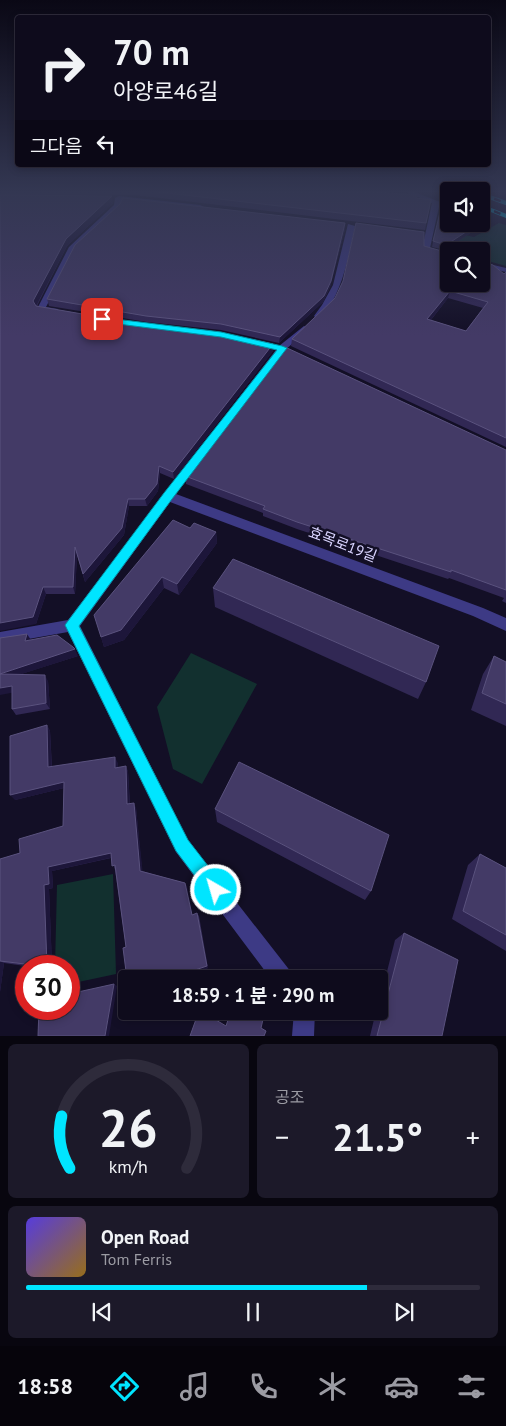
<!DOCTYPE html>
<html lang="ko">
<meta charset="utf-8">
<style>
:root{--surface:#0e0b1c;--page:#1c1929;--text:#f1f3f6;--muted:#9b9ba3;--line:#2e2b3b;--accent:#00e5ff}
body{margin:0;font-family:"PT Sans","Noto Sans KR",sans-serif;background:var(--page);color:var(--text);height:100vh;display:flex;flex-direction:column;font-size:19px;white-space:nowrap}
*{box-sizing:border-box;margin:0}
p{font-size:16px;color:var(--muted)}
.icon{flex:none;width:28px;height:28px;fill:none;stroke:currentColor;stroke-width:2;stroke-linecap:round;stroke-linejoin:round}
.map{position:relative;height:1036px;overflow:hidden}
.sheet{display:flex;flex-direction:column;gap:8px;padding:8px;background:#08060f;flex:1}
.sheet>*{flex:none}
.guide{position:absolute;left:15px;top:15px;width:476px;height:152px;border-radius:5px;box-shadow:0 2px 8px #0003,0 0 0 1px var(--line);background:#0e0b1c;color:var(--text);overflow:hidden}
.buttons{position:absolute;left:440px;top:182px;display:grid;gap:10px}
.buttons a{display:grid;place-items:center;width:50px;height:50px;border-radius:5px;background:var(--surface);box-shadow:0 2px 8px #0003,0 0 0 1px var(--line);font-size:25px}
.speed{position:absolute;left:15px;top:955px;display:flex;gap:10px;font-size:25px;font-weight:700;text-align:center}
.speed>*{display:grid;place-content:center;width:65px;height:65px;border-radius:50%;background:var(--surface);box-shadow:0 2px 8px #0003,0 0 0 1px var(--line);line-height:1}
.speed .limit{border:8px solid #d22;background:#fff;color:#111}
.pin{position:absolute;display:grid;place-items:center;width:42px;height:42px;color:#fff;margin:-21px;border-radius:10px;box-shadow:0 2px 8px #0006}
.me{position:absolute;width:55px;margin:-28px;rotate:322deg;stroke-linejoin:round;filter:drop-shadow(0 0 4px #0008)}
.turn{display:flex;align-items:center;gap:18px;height:105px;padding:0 15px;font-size:22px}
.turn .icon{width:65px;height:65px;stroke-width:2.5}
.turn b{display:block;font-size:35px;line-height:42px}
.then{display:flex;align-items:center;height:48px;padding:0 15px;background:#0003;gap:10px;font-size:19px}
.big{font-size:38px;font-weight:700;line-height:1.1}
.sheet .tile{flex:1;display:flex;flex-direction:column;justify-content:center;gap:8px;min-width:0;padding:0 18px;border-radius:8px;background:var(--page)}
.sheet .dial{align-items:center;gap:0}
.dial svg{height:130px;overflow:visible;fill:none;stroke:var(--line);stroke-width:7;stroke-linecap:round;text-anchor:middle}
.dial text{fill:var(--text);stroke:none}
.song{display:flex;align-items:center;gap:15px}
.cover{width:60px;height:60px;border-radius:8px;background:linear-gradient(135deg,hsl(250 70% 55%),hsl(40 70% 35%))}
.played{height:5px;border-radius:2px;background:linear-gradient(90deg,var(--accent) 75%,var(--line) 75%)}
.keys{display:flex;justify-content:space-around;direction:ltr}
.heat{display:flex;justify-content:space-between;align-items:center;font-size:28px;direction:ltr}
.sheet .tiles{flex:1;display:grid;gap:8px;grid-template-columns:1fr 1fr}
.tile:last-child{grid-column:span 2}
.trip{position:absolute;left:118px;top:970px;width:270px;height:50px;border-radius:5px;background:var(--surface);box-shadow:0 2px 8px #0003,0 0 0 1px var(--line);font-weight:700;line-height:50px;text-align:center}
.tab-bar{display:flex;height:80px;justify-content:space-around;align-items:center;background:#06040b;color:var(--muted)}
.tab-bar .icon{width:35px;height:35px}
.tab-bar .current{color:var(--accent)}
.tab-bar b{font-size:22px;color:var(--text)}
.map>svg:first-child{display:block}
.green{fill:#12302f}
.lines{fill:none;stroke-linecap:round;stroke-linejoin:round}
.minor{fill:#3d3a85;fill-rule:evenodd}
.rail-casing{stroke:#00e5ff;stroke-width:4}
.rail{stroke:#130f26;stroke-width:2.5;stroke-dasharray:7;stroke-linecap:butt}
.wall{fill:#312854;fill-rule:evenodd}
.shaded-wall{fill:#1d163a}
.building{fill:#433a66;stroke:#5a527e;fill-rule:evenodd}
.route{fill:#00e5ff;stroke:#0095a6}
.labels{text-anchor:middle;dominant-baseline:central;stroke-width:5;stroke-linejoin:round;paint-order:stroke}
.street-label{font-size:15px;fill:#d9d4ff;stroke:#130f26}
</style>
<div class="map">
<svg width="506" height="1036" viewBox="0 0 506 1036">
<rect width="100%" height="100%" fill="#130f26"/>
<path class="green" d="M499,223L506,225V266L481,259V251H454L441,248L439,229L474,237Z
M191,653L257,684L202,784L173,769L157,707Z
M113,874L116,974L69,984V966H55L57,885Z"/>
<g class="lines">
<path class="minor" d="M6,191H12L3,207H0V200Z
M404,191H412L440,202L430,248L449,253V257L422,249L432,203Z
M119,196L200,205L204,207L200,209L122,201L120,208L75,250L46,307L58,309V313L38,311L37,309L69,247L114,205L115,198Z
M348,224L355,226C348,259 343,290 322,318H316L314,316L322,305L333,285Z
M481,262L506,268V272L481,266Z
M304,326L309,329L307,331L285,350L176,494L483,608L506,618V631L473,616L170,502L80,626L188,840L291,972L294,979H271L176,852L68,632L0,644V632L68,620L279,346Z
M294,1011H315L314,1036H292Z"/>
<g class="rail-casing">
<path id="rail" d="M440,191L449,194
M481,194L506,203
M481,206L506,216"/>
</g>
<use href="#rail" class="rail"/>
</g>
<path class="wall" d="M0,191H362L431,200L425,230L135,195H0Z
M0,195L113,203L67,246L37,306L146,325L273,344V351L174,479L160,473L158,491L147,506H129L124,535L85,582L77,555L75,594H46L36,624Z
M442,204L484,224L445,250L432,247Z
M345,229L330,287L323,302L279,343L221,330L147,322L49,306L47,299Z
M424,246L504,274L506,272V447L291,346L292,339ZM448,298L483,308L466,331L431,320Z
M506,450V603L502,601L504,598L449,578L448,579L297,529L263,516V513L186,484L185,476Z
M190,528L216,532L217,543L179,595L164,588L124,640L104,647L101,637Z
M213,588L426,682L418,699L215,607Z
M30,640L78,656L21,674L48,681L50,709L16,715L12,709V693Z
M494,656L506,662V726L471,710L483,674Z
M47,725L50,731L52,767L118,763V768L126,766L128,772L130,804L136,808L142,871L185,883L192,915L197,913L199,916L208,968L176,979H127L126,947L115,870L111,858L52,871L53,888L49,889L52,966H26V984L23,983L25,966L4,963L0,992V859L20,853L63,826L64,788L15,800Z
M215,809L371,891L365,900L217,822Z
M480,854L506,868V951L452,919L468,865Z
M404,933L442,1036H370L376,1011H379V1003L395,940Z"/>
<path class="shaded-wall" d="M112,196L113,203L67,246L35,308L33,301L66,239Z
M486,219L484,224L445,250L446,245L478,224H481V222Z
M345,223V229L330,287L323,302L279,343L280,337Z
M450,291L448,298L426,326L427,319Z
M273,344V351L174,479L173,472Z
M159,466L160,473L158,491L147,506L145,499Z
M128,499L129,506L124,535L85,582L83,574Z
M216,532L217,543L179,595L177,584Z
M75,547L77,554L75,594L73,587Z
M162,577L164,588L124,640L104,647L101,637Z
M43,587L46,594L36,624L0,631V623Z
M27,634L31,640L25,641Z
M75,649L78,656L3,680L0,674Z
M45,675L48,681L50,709L46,703Z
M12,686L16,692L0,695V688Z
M47,725L50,731L52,773L48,767Z
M115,757L118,763V774L115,768Z
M126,766L128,772L130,809L127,804Z
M64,782L68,787L15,800L10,795Z
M134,803L136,808L143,875L140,871Z
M111,853L114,857L52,871L53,888L49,889L52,966H47L44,885L48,867Z
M185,883L187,886L193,918L192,915Z
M197,913L208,968L176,979H168Z
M0,961L4,963L0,992Z
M114,984L117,986L109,1036H105Z"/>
<path class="building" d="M150,191H362L416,195V198L431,200L426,223Z
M0,195L112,196L66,239L33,301L36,306L146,325L220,333L273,344L173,472L159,466L157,484L145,499H128L122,528L83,574L75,547L73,587H43L33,617L0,623Z
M123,198L345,223L331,281L324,296L280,337L221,324L146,316L47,299L75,245L120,204Z
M442,204L449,205V224H478L446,245L433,241Z
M481,217L486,219L481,222Z
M356,223L424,232V246L449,253V284H481V262L493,265L504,274L506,272V438L292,339L335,298L343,281ZM450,291L488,302L466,331L427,319Z
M285,347L506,450V590L451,570V572L297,522L263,509L265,506L185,476Z
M173,520L190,528L194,523L216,532L177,584L162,577L121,630L101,637L94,615Z
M233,559L439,646L426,682L213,588Z
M27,634L25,641L57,635L73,647L75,649L0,674V638Z
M494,656L506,662V704L482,693Z
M0,674L45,675L46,703L12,709V686L0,688Z
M47,725L48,767L115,757V768L126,766L127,804L134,803L140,871L185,883L192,915L197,913L207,966L168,979H127L123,948L126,947L115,865L112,866L111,853L48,867L49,884L44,885L47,966H26V982L23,983L25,964L0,961V859L20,853L19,839L63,826L64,782L10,795V736Z
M239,762L389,835L371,891L215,809Z
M480,854L506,868V935L463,911Z
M404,933L458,960L442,1036H377Z
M114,984L105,1036H38L39,1009H69V994Z
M199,1011H201L226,1026L231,1011L234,1013L235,1011H265L261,1028L266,1031L264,1036H190Z"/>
<linearGradient id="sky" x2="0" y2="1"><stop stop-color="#0a0815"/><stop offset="0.57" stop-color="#333752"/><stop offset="1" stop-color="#333752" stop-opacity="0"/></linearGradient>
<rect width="506" height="336" fill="url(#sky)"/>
<path class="route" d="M99,317L221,332L282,346L287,348L172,499L79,626L188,840L222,884L225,890L222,896L216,899L210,896L176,851L65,625L164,493L277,350L221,337L102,322L99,321Z"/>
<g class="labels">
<g class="street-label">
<text transform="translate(343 544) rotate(21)">효목로19길</text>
</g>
</g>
</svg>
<div class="buttons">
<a><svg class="icon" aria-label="sound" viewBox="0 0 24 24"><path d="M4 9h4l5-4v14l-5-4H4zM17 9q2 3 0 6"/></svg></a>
<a><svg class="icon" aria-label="search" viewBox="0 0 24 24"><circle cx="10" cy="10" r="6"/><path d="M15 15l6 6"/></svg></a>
</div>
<div class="speed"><div class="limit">30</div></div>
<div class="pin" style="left:102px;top:319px;background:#d93025"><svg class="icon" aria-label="arrive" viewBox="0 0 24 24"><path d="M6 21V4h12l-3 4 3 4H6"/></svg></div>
<svg class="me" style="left:216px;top:890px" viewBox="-20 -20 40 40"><circle r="17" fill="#00e5ff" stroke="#fff" stroke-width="3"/><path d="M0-11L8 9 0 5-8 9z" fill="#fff"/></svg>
<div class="trip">18:59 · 1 분 · 290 m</div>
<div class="guide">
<div class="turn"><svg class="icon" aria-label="right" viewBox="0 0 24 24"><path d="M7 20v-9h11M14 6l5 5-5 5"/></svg><div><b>70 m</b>아양로46길</div></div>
<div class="then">그다음<svg class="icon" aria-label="left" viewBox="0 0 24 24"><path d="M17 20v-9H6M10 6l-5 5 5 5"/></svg></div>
</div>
</div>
<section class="sheet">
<div class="tiles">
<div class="tile dial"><svg viewBox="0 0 100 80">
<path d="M14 69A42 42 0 1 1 86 69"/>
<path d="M14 69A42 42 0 0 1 9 37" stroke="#00e5ff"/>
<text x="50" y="56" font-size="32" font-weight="700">26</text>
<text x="50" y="72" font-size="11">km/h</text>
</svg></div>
<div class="tile"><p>공조</p>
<div class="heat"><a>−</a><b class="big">21.5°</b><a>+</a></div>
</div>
<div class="tile">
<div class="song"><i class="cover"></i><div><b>Open Road</b><p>Tom Ferris</p></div></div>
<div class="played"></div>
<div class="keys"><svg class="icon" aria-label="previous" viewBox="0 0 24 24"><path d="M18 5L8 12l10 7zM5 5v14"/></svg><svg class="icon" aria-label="pause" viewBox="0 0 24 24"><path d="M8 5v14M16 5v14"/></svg><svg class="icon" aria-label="next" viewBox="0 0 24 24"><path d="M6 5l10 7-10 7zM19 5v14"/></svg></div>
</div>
</div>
</section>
<nav class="tab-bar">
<b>18:58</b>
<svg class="icon current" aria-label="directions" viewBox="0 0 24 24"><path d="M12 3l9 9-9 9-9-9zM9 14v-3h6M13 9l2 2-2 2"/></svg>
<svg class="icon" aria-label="music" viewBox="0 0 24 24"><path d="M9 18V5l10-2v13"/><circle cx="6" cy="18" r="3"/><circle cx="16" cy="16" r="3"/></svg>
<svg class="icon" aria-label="phone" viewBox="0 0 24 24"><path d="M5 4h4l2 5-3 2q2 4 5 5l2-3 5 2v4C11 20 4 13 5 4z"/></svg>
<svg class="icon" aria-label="climate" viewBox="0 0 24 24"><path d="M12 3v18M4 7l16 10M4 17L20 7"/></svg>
<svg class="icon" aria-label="car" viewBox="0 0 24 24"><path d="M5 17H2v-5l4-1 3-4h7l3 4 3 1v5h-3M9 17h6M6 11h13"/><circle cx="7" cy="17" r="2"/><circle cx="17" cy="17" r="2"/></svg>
<svg class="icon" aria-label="filters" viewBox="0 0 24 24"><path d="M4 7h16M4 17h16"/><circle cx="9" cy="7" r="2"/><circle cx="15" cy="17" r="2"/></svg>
</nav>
